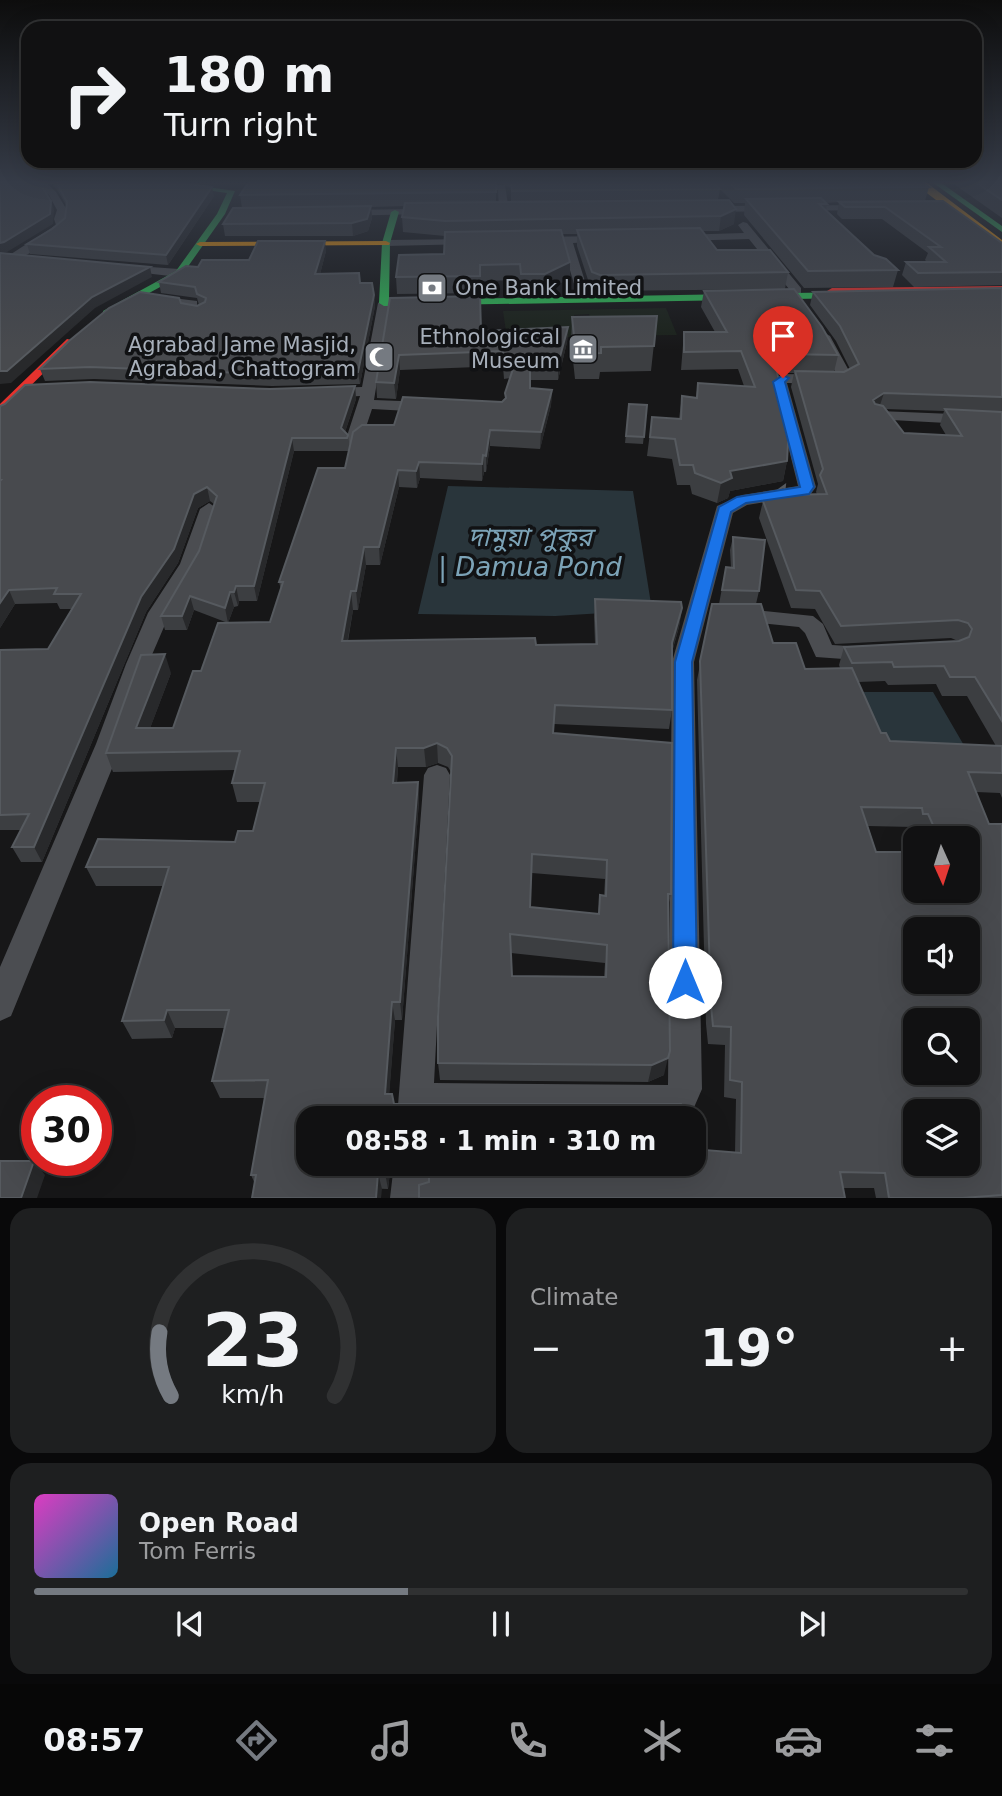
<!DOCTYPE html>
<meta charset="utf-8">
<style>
:root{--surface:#111112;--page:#1e1f20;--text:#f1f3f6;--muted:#9c9d9f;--line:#303132;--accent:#757a81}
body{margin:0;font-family:"DejaVu Sans","Noto Sans Bengali",sans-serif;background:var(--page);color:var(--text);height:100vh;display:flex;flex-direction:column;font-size:26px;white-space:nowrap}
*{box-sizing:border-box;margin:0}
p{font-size:23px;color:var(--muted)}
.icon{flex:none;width:38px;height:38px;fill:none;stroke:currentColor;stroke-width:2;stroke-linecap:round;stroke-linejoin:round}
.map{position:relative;height:1198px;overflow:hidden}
.panel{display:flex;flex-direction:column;gap:10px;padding:10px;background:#09090a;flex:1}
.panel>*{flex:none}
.top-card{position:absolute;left:21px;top:21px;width:961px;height:147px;border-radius:21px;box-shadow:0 7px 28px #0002,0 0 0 2px var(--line);background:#111112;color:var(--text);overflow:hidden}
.needle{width:46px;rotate:177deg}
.tools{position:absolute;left:903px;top:826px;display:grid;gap:14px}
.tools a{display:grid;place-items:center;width:77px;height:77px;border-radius:14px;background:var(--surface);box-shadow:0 7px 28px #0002,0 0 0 2px var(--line);font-size:35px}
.speed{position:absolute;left:21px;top:1085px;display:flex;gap:14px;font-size:35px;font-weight:700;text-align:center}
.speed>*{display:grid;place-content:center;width:91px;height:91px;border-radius:50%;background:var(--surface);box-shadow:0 7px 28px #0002,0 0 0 2px var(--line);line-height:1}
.speed .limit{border:10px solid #d22;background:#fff;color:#111}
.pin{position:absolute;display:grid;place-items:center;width:60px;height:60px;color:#fff;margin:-72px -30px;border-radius:50% 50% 50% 0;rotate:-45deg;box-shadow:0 0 7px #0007}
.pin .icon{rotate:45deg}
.me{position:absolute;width:77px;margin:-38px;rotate:0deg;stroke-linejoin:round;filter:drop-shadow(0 0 5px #0008)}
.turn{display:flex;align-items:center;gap:24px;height:147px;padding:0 28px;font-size:32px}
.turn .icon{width:91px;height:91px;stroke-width:2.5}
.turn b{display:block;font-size:49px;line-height:60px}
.big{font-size:52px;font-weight:700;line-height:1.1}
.panel .widget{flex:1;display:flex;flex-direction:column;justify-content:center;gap:10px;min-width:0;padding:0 24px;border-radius:21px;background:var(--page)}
.panel .dial{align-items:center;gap:0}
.dial svg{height:182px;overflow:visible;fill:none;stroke:var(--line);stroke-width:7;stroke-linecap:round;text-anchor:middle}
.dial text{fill:var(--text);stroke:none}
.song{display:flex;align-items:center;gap:21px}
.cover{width:84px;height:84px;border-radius:10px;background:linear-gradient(135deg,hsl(310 70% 55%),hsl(200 70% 35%))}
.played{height:7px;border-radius:4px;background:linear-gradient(90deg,var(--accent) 40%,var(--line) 40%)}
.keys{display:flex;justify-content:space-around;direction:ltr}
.heat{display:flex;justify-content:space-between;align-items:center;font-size:38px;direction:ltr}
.panel .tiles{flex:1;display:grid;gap:10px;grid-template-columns:1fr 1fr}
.widget:last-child{grid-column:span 2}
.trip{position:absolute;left:296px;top:1106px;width:410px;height:70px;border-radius:21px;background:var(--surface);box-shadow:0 7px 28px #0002,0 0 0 2px var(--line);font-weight:700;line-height:70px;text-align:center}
.tab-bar{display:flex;height:112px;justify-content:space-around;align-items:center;background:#070707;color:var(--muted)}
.tab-bar .icon{width:49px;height:49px}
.tab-bar .current{color:var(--accent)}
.tab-bar b{font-size:32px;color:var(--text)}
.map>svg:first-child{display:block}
.green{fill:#1b221b}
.water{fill:#29353b}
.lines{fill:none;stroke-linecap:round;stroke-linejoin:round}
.street{fill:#4b4d51;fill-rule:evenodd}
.fast{fill:#30b455;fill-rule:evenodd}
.slow{fill:#ff9f0a;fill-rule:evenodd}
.jam{fill:#e5322d;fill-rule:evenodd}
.slow-bridge{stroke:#ff9f0a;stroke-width:8}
.wall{fill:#3c3e41;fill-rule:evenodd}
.shaded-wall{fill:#28292b}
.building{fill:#484a4e;stroke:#565a5f;stroke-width:2;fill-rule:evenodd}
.route{fill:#1a73e8;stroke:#114b97;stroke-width:2}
.labels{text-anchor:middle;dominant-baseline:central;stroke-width:7;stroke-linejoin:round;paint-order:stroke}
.far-poi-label{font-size:21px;fill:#a7afba;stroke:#111214;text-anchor:end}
.water-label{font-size:26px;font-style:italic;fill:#7ca3b7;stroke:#111214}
</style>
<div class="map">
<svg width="1002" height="1198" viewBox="0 0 1002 1198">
<rect width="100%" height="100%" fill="#171718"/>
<path class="green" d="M666,308L677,335L596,336L589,314L574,315L580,337L507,338L503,311Z"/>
<path class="water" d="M448,486L633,491L652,610L555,616L418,614Z
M854,692H933L969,754L884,753Z"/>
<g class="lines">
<path class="street" d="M36,182H46L56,192L67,210L64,219L66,226C57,237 22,262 8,260V256L56,225L54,219L57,210L49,195Z
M466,185H505L509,211L504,214L499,211L498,190H469L466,189Z
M866,205L871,208L870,210L710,212L705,209L710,206Z
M415,209L419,210V214L342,216L337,213L342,210Z
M743,222L747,223L801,288V294H793L749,239L678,241L673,238L678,235L744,233L738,225Z
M604,236L609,239L608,241L573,243L589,294L583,298L577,294L562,243H535L530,240L535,237Z
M475,239V243L471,244L386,246L381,243L386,240Z
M122,265L179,269L185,273L179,277L118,270V266Z
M157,296L197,301V307L206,311L200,315L184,312V307L153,303L151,300Z
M384,299L390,303L374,400L427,402L435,407L427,412L372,409L361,442L353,447L345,442L360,396L327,398L319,393L327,388L362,387L378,303Z
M823,332L830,336L853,378L844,384L787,383L816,487L810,495L747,505L733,513L694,662L702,1089L692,1112L677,1118H397L424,775L428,768L437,765L446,768L450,775L434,1083L668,1085L672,662L717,506L742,495L798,486L772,381L783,374L837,375L816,336Z
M879,411L1002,416V426L873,419L871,416Z
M209,503L218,509L200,564L170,613L148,664L122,744L11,1016L0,1021V967L96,744L126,664L148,613L180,564L200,509Z
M737,608L813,616L823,624L832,645L879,648L882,653L879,658L871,661L816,657L805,633L799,627L729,620L726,615L729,610Z
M394,1164H430L428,1198H390Z"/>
<path class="fast" d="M152,182H173L235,191L225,214L182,275L109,315H103V311L176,271L217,214L227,193Z
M932,182H940L1002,226V232Z
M395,210L399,212L390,243L389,300L854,292L859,295L854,298L384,306L379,303L382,243L391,212Z"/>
<path class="slow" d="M386,241L390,243L389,245L200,246L196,244L200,242Z"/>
<path class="jam" d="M1002,286V292L832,294L827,291L832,288Z
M67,339L76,341L4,412L0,414V404Z"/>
<path class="slow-bridge" d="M919,182L1002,245"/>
</g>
<path class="wall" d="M50,182H172L214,196L168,265L30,254L27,244L52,229L65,218L66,205L58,191Z
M255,182H496V202H511V188L499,182H922L929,187L925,201L1002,243V285L914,287L902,275L906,262H927L925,260L928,253L882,219H842L837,214L839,202L826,203L827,204L826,210L874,255L898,270L893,287L804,288L744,215L745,203H734L718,187L720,189L718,200L734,224L719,231H703L717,250L788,272L785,289L599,291L591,289L577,246V234H562L570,278L545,291H521L520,280L480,281V293L397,294L396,277L444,254L445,236L403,232L402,217L405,206L371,207L372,218L368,231L353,236H225L223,224L242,208L240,195Z
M951,182H1002V218Z
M326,251L320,274L360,283L374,295L375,306L360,384L272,386L94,379L45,381L40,369L199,305L197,298L161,293L159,282L198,267L249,260Z
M1002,288V798L1000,793L976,792L989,824H1002V1198H876L874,1188H843L735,1153L736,1099L724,1097L725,1045L708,1044L706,1024L697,680L712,604L773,643L805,669L840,668L839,665L844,647L958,641L951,638L835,644L815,609L791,608L759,518L763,501L784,495L817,494L816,492L818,484L791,387L794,373H778L787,461L783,481L730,491L728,498L717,503L692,494L690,485H677L672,459L647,456L652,417L679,419L682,396L696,397L698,383L744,386L738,369L681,370L684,332H715L701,307L704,291L838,355L834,372H844L850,369L836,341L810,305L813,292ZM885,409L944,411L940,425L946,435L904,433ZM885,681L888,685L936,684L942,696H967L996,746L890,741L881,733L858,682ZM868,826L913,827L915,833H919L921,838H968L915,891L876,852Z
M390,298L481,331L568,327L567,342L558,380H530V388L552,390L551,405L540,449L490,446L486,472H484L482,481L420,478L417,488L399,487L380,565H366L358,610H353L348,641L536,645L595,644L594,617L595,599L682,608L679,627L672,652V710L669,729L554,724L553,733L671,894L668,907L664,1075L648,1082L440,1080L438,1063L451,772L448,767L438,763L426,767H398L397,783L418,782L419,801L402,1020H395L389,1094L308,1118V1164H391L388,1189L255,1184L251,1175L265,1098H220L212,1081L224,1028H175L172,1038L132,1039L122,1021L163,886H96L86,867L235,842L253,831L260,802H237L232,783L235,770L113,772L106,753L171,673L150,728H173L201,671L270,622L281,590L279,582L345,468L349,451H294L257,601H239L238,606L234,607L228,623L194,610L187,630H165L161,616L199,551L214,504L210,501L198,508L178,563L146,612L42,862H21L12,847L21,830H0V650L48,649L72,609H60L57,603L15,604L0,628V406L270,389L355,386L356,399L345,432L348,435L350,448L394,425L502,402L505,399V393L510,378L504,379L503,366L400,370L396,399L377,398L376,382ZM532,873L605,879L604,896L600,895L598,914L530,907ZM511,953L605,963L604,977L512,976Z
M657,316L651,371L600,372L599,379H575L571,342L572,317Z
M629,404L647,405L643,444L625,443Z
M733,537L759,591L756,604H719L726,567L731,568L730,550Z"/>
<path class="shaded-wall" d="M212,187L214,196L168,265L166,255Z
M51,201L54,210L53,224L7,252L0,253V243Z
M371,206L372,218L368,231L353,236L352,223Z
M736,209L734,224L719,231L721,216Z
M325,241L326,251L317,286L315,274Z
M570,262V278L545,291V274Z
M150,267L152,277L95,308L11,383L0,384V371L92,297Z
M374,295L375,306L360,384L358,372Z
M568,327L567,342L558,380V364Z
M783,354L779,372L771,377L774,359Z
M399,355L400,370L396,399L394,383Z
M355,386L356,399L343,438L341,428Z
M552,390L551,405L540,449L541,432Z
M884,393L879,408L868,415L873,400Z
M490,430V446L486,472V456Z
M292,438L294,451L257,601L254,586Z
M483,455L484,472L482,481V464Z
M787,461L783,481L730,491L728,498L717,503L721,483L730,471Z
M419,462L420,478L417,488L416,471Z
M398,470L399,487L380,565L379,547Z
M207,487L210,501L198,508L178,563L146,612L42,862L34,847L141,597L194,494Z
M364,547L366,565L358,610L356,591Z
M236,586L239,601L238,606L234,592Z
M9,590L15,604L0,628V603Z
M351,591L353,610L344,660L342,641Z
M230,592L234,607L228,623L225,608Z
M190,596L194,610L187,630L182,616Z
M682,608L679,627L669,662L672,643Z
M165,654L171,673L143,747L136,728Z
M437,743L438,763L426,767L424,748Z
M396,748L398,767L395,802L393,783Z
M418,782L419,801L402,1020L400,1002Z
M392,1002L395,1020L388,1111L385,1094Z
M167,1010L175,1028L172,1038L164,1020Z
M668,1058L664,1075L648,1082L652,1065Z
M34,1161L45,1175L37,1198H21Z
M386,1164H391L388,1189L385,1173Z
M378,1173L382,1189L381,1198H376Z"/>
<path class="building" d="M0,182H39L51,201L50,214L4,242L0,243Z
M56,182H172L212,187L166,255L27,244L52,229L65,218L67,202Z
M305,182H496V192L240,195L248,183Z
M511,182H714L720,189L512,191Z
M729,182H922L929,187L736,189Z
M975,182H1002V200Z
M821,198L827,204H819L874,255L886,259L898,270L808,271L746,199Z
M729,200L736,209L721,216L445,221L402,217L405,203Z
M943,201L1002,243V272L918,273L906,262H946L929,247H941L885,207H845L839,202Z
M371,206L367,219L352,223L223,224L233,208Z
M700,228L717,250H770L788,272L600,275L592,272L577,230Z
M561,230L570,262L545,274H521L520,264L480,265V276L396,277L399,255L444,254L445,232Z
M258,241H325L315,274L359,273L360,283H372L374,295L358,372L270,374L90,367L40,369L69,341L109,308L140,292L179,298L181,303L197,306L205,302L206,298L197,294L195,287L159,282L186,266L198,267L202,260H249Z
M0,253L150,267L92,297L7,371H0Z
M1002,288V397L884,393L873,400L875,404L883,406L904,433L962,436L945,409L1002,412V721L975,677H950L944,666L894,667L892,662L852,663L844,647L959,641L969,637L972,629L968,623L958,620L841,626L820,591L796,590L763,501L785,485L784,495L827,494L820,475L823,469L795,371L844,372L859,364L840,326L813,292Z
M794,289L822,327L838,355L783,354L774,359L789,425L787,461L730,471L732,478L721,483L695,473L693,465H680L675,439L650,437L652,417L681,419L682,396L697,398L698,383L755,387L741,351L684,352V332H727L704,291Z
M480,296L481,331L568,327L558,364L530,365V388L552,390L541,432L490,430L486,456L483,455L482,464L419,462L416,471L398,470L379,547H364L356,591H351L342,641L535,638L536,645L597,644L595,599L681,602L682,608L672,643V710L555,705L553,733L672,743L671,894H668L670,1051L668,1058L652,1065L438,1063V1016L452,756L447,748L437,743L424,748H396L393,783L418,782L400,1002H392L385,1094H392L394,1104H681L683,1118H308V1164H386L385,1173H378L376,1198H252L256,1175H251L268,1080L212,1081L229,1010H167L164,1020L122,1021L169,867H86L98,839L235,842L238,831H253L265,783H232L240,751L106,753L141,655L165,654L136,728H173L193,671H201L218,623L270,622L283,582H279L318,468H345L353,432L362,425H394L403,397L502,402L506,398L505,393L515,363H504L503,351L399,355L394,383L376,382L390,298ZM532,854L607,860L606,896L600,895L599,914L530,907ZM510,934L607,945L606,977L512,976Z
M657,316L654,346L601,347V353L576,354L572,317Z
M90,382L270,389L355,386L341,428L348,435L347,438H292L254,586H236L234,592H230L225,608L190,596L182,616H161L199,551L217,496L207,487L194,494L174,549L141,597L34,847H12L29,814L0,815V650L48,649L81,594H54L57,588L9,590L0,603V481L1,480H0V406L5,404L25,385Z
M629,404L647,405L644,437L626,436Z
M733,537L765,540L759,591L722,590L726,567L734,568Z
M712,604H761L773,643H796L805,669L852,668L881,733H886L890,741L1002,746V773L968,772L989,824H1002V1195L962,1198H889L885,1173L840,1172L845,1198H419V1185L429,1182V1164H693V1149L741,1153L742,1082L730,1080L731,1027L713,1026L711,1006L700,661ZM861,807L922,808L923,814H928L939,838H968V891H915V852H876ZM915,929H968V982H915ZM915,1020H968V1073H915ZM915,1111H968V1164H915Z
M0,1161H34L21,1198H0Z"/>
<linearGradient id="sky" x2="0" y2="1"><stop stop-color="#0d0d0d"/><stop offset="0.52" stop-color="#363c48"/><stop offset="1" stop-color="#363c48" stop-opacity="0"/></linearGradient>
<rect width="1002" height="350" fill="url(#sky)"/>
<path class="route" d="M783,375L789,378L785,382L814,487L809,494L746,503L731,512L692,662L697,982L693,990L685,994L676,990L673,982L675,662L719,507L737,497L800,487L773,382Z"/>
<defs>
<g id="bank-square" transform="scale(1.575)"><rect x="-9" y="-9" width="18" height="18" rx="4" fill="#757a81" stroke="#111214"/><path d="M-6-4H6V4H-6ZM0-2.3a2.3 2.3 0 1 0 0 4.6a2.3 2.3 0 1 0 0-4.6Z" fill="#fff"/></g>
<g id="museum-square" transform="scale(1.575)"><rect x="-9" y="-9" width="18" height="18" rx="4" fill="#757a81" stroke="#111214"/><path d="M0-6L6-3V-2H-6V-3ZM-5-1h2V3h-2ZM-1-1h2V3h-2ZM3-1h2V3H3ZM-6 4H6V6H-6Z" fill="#fff"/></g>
<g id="mosque-square" transform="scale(1.575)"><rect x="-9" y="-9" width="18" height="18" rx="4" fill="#757a81" stroke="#111214"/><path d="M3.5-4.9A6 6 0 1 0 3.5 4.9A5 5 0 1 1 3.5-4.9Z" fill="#fff"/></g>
</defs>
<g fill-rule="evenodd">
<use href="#bank-square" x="432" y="288"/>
<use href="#museum-square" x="583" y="349"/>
<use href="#mosque-square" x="379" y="357"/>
</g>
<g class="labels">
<g class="far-poi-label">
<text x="455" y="288" text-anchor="start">One Bank Limited</text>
<text x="560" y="337">Ethnologiccal<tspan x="560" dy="24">Museum</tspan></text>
<text x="356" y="345">Agrabad Jame Masjid,<tspan x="356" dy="24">Agrabad, Chattogram</tspan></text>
</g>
<g class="water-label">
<text x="530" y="537">দামুয়া পুকুর<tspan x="530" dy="30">| Damua Pond</tspan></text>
</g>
</g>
</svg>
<div class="tools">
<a><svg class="needle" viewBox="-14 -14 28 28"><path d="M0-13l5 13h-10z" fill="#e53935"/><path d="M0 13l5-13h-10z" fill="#9c9d9f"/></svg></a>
<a><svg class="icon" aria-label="sound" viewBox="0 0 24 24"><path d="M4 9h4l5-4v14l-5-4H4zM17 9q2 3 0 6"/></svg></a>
<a><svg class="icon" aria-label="search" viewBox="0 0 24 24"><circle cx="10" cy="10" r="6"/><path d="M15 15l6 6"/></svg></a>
<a><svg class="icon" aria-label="layers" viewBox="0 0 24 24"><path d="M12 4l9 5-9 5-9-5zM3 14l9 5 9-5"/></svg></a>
</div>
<div class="speed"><div class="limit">30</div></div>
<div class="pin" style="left:783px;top:378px;background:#d93025"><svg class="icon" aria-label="arrive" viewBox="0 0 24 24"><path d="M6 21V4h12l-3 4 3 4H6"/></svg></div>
<svg class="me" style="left:685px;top:982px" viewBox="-20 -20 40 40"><circle r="19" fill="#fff"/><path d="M0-13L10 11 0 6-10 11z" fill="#1a73e8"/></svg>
<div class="trip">08:58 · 1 min · 310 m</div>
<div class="top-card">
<div class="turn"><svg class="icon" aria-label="right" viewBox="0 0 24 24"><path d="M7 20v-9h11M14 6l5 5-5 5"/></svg><div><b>180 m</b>Turn right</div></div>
</div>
</div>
<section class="panel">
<div class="tiles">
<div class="widget dial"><svg viewBox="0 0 100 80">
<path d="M14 69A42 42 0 1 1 86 69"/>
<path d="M14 69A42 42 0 0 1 9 41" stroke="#757a81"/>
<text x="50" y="56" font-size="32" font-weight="700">23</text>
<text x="50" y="72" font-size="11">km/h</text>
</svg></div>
<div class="widget"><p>Climate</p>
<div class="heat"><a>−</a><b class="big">19°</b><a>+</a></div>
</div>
<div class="widget">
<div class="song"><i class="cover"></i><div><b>Open Road</b><p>Tom Ferris</p></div></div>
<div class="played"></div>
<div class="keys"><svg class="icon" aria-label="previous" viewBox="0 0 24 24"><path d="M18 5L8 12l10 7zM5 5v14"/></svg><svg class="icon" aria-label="pause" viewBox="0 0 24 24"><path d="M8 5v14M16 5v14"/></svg><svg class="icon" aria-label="next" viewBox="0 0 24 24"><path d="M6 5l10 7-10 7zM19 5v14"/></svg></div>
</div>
</div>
</section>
<nav class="tab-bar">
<b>08:57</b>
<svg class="icon current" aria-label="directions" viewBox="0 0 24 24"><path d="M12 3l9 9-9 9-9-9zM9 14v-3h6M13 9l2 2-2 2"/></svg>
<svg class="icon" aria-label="music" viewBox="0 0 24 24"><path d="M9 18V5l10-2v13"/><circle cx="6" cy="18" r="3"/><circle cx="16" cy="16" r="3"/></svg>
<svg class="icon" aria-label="phone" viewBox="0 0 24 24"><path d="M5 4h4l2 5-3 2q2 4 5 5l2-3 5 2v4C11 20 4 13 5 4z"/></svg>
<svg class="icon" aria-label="climate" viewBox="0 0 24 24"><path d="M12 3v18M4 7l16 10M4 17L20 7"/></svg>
<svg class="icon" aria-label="car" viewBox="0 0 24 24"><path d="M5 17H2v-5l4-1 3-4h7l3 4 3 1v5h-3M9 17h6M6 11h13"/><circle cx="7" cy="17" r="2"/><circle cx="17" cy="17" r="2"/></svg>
<svg class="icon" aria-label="filters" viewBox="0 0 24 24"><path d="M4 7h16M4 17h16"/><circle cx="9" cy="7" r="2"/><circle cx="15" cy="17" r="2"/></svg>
</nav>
